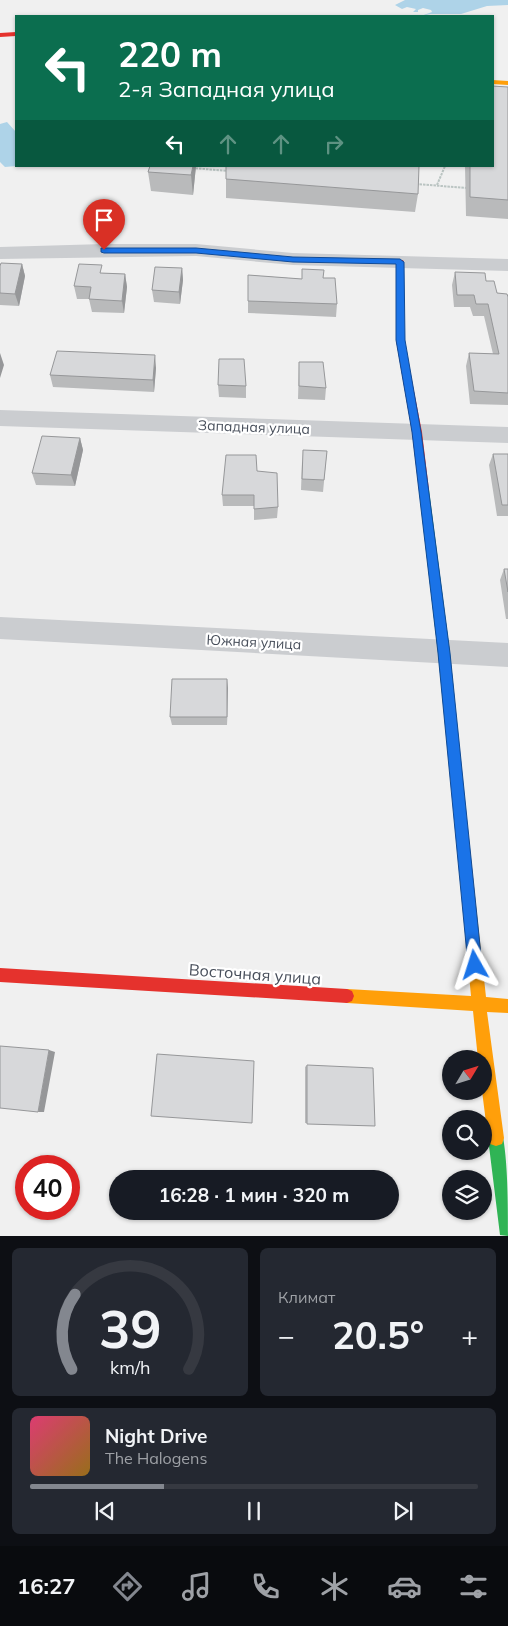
<!DOCTYPE html>
<html lang="ru">
<meta charset="utf-8">
<style>
:root{--surface:#171b24;--page:#242831;--text:#f1f3f6;--muted:#9ea1a6;--line:#363941;--accent:#83878f}
body{margin:0;font-family:Mulish,sans-serif;background:var(--page);color:var(--text);height:100vh;display:flex;flex-direction:column;font-size:19px;white-space:nowrap}
*{box-sizing:border-box;margin:0}
p{font-size:16px;color:var(--muted)}
.icon{flex:none;width:28px;height:28px;fill:none;stroke:currentColor;stroke-width:2;stroke-linecap:round;stroke-linejoin:round}
.map{position:relative;height:1236px;overflow:hidden}
.details{display:flex;flex-direction:column;gap:12px;padding:12px;background:#0d0f14;flex:1}
.details>*{flex:none}
.banner{position:absolute;left:15px;top:15px;width:479px;height:152px;border-radius:0px;box-shadow:0 1px 4px #0004;background:#0b6e4f;color:#fff;overflow:hidden}
.needle{width:32px;rotate:52deg}
.buttons{position:absolute;left:442px;top:1050px;display:grid;gap:10px}
.buttons a{display:grid;place-items:center;width:50px;height:50px;border-radius:50%;background:var(--surface);box-shadow:0 1px 4px #0004;font-size:25px}
.speed{position:absolute;left:15px;top:1155px;display:flex;gap:10px;font-size:25px;font-weight:700;text-align:center}
.speed>*{display:grid;place-content:center;width:65px;height:65px;border-radius:50%;background:var(--surface);box-shadow:0 1px 4px #0004;line-height:1}
.speed .limit{border:8px solid #d22;background:#fff;color:#111}
.pin{position:absolute;display:grid;place-items:center;width:42px;height:42px;color:#fff;margin:-51px -21px;border-radius:50% 50% 50% 0;rotate:-45deg;box-shadow:0 0 5px #0007}
.pin .icon{rotate:45deg}
.me{position:absolute;width:55px;margin:-28px;rotate:354deg;stroke-linejoin:round;filter:drop-shadow(0 0 4px #0008)}
.turn{display:flex;align-items:center;gap:18px;height:105px;padding:0 20px;font-size:22px}
.turn .icon{width:65px;height:65px;stroke-width:2.5}
.turn b{display:block;font-size:35px;line-height:42px}
.lanes{display:flex;align-items:center;height:48px;padding:0 20px;background:#0003;justify-content:center;gap:25px;direction:ltr}
.lanes .off{opacity:.35}
.big{font-size:38px;font-weight:700;line-height:1.1}
.details .widget{flex:1;display:flex;flex-direction:column;justify-content:center;gap:8px;min-width:0;padding:0 18px;border-radius:8px;background:var(--page)}
.details .dial{align-items:center;gap:0}
.dial svg{height:130px;overflow:visible;fill:none;stroke:var(--line);stroke-width:7;stroke-linecap:round;text-anchor:middle}
.dial text{fill:var(--text);stroke:none}
.song{display:flex;align-items:center;gap:15px}
.cover{width:60px;height:60px;border-radius:8px;background:linear-gradient(135deg,hsl(340 70% 55%),hsl(40 70% 35%))}
.played{height:5px;border-radius:2px;background:linear-gradient(90deg,var(--accent) 30%,var(--line) 30%)}
.keys{display:flex;justify-content:space-around;direction:ltr}
.heat{display:flex;justify-content:space-between;align-items:center;font-size:28px;direction:ltr}
.details .tiles{flex:1;display:grid;gap:12px;grid-template-columns:1fr 1fr}
.widget:last-child{grid-column:span 2}
.trip{position:absolute;left:109px;top:1170px;width:290px;height:50px;border-radius:25px;background:var(--surface);box-shadow:0 1px 4px #0004;font-weight:700;line-height:50px;text-align:center}
.tab-bar{display:flex;height:80px;justify-content:space-around;align-items:center;background:#090b0e;color:var(--muted)}
.tab-bar .icon{width:35px;height:35px}
.tab-bar .selected{color:var(--accent)}
.tab-bar b{font-size:22px;color:var(--text)}
.map>svg:first-child{display:block}
.water{fill:#aed3e8}
.lines{fill:none;stroke-linecap:round;stroke-linejoin:round}
.path{stroke:#bac4c2;stroke-width:2;stroke-dasharray:2.5 1;stroke-linecap:butt}
.street{fill:#cbcdd0;fill-rule:evenodd}
.fast{fill:#30b455;fill-rule:evenodd}
.slow{fill:#ff9f0a;fill-rule:evenodd}
.jam{fill:#e5322d;fill-rule:evenodd}
.wall{fill:#b9babb}
.shaded-wall{fill:#969799}
.building{fill:#d7d8da;stroke:#969799}
.route{fill:#1a73e8;stroke:#114b97}
.labels{text-anchor:middle;dominant-baseline:central;stroke-width:4.5;stroke-linejoin:round;paint-order:stroke}
.street-label{font-size:14px;fill:#484f5b;stroke:#fff}
.near-street-label{font-size:16px;fill:#484f5b;stroke:#fff}
</style>
<div class="map">
<svg width="508" height="1236" viewBox="0 0 508 1236">
<rect width="100%" height="100%" fill="#f0f0f0"/>
<path class="water" d="M405,0H508V5L487,6L461,14H430L421,16L432,12L431,10L423,8L418,10V12H413L416,9L407,7L402,9L395,5Z
M7,122L16,132L17,166L5,167L0,162V124Z"/>
<g class="lines">
<path class="path" d="M192,168L228,171
M416,184L467,188
M437,185L445,166"/>
<path class="street" d="M104,244H196L293,253L508,259V271L293,265L196,256L0,259V247Z
M0,410L508,427V443L0,426Z
M0,617L508,643V667L0,639Z"/>
<path class="fast" d="M424,486L429,490L450,653L466,813L465,817L460,819L455,817L454,813L438,653L419,490Z
M496,1130L502,1132C508,1159 508,1207 508,1236L500,1235L488,1138L490,1132Z"/>
<path class="slow" d="M492,80L508,81V85L492,84Z
M460,807L465,809L466,813L486,997L508,999V1013L487,1012L504,1138L502,1144L496,1146L490,1144L488,1138L482,1091L484,1059H478L473,1011L347,1003L342,1001L340,996L342,991L347,989L471,996L454,813L455,809Z"/>
<path class="jam" d="M16,32V36L0,37V33Z
M397,260H403L404,262V340L422,432L429,490L424,494L419,490L412,432L396,340Z
M0,968L347,989L352,991L354,996L352,1001L347,1003L0,982Z"/>
</g>
<path class="wall" d="M508,87V219L466,216L465,166H492Z
M150,166H196L193,195L151,191L148,172Z
M226,166L418,194L415,212L226,198Z
M22,264L25,276L19,306L0,305V266Z
M182,268L183,280L180,304L154,302L152,290Z
M455,272L486,281L497,293L508,297V405L470,404L466,366L469,353L493,354L484,316H473L470,307H454L452,285Z
M103,273L125,274L127,287L124,313L92,312L89,299H77L74,286Z
M248,275L302,279L323,278L337,304L336,317L248,313Z
M299,362L326,388L325,400L298,399Z
M156,368L154,392L53,387L50,375Z
M218,385L246,386V398L219,397Z
M80,438L83,450L75,486L36,485L32,473Z
M327,451L323,492L301,490L302,462Z
M493,454H508V516H497L489,465Z
M257,471L278,507L277,518L254,520V506H223L222,495Z
M504,569H508V619H506L500,580Z
M227,679V725H172L170,717Z
M307,1065L375,1126L305,1123V1067Z"/>
<path class="shaded-wall" d="M193,166H196L193,195L191,175Z
M22,264L25,276L19,306L15,294Z
M182,268L183,280L180,304L179,292Z
M125,274L127,287L124,313L122,301Z
M0,353L4,365L0,378Z
M155,355L156,368L154,392L153,380Z
M80,438L83,450L75,486L71,475Z
M227,679L228,688L227,725Z
M49,1050L55,1052L44,1112H38Z"/>
<path class="building" d="M492,86L508,87V200L470,197V166H492Z
M150,166H193L191,175L148,172Z
M226,166H419L418,194L226,179Z
M1,263L22,264L15,294L0,293V266Z
M79,264L102,265L100,273L125,274L122,301L89,299L91,287L74,286Z
M155,267L182,268L179,292L152,290Z
M302,269L324,270L323,278H335L337,304L248,301V275L302,279Z
M455,272L485,273L486,281H494L497,293L507,294L508,297V393L474,391L469,353L499,354L488,304H476L474,295H457Z
M57,351L155,355L153,380L50,375Z
M219,359H244L246,386L218,385Z
M299,362H323L326,388L299,386Z
M42,436L80,438L71,475L32,473Z
M303,450L327,451L324,480L302,479Z
M493,454H508V505H502Z
M226,455H256L257,471L277,473L278,507L254,509V495H222Z
M504,569H508V592Z
M172,679H227V717H170Z
M0,1046L49,1050L38,1112L0,1108Z
M157,1054L254,1061L252,1123L151,1116Z
M307,1065L373,1068L375,1126L307,1124Z"/>
<path class="route" d="M101,248H196L293,257L400,259L404,262L405,340L421,432L450,653L482,965L480,970L475,973L470,970L468,965L438,653L412,432L396,340V264L293,262L196,253H104L101,252Z"/>
<g class="labels">
<g class="street-label">
<text transform="translate(254 427) rotate(2)">Западная улица</text>
<text transform="translate(254 642) rotate(3)">Южная улица</text>
</g>
<g class="near-street-label">
<text transform="translate(255 974) rotate(4)">Восточная улица</text>
</g>
</g>
</svg>
<div class="buttons">
<a><svg class="needle" viewBox="-14 -14 28 28"><path d="M0-13l5 13h-10z" fill="#e53935"/><path d="M0 13l5-13h-10z" fill="#9ea1a6"/></svg></a>
<a><svg class="icon" aria-label="search" viewBox="0 0 24 24"><circle cx="10" cy="10" r="6"/><path d="M15 15l6 6"/></svg></a>
<a><svg class="icon" aria-label="layers" viewBox="0 0 24 24"><path d="M12 4l9 5-9 5-9-5zM3 14l9 5 9-5"/></svg></a>
</div>
<div class="speed"><div class="limit">40</div></div>
<div class="pin" style="left:104px;top:250px;background:#d93025"><svg class="icon" aria-label="arrive" viewBox="0 0 24 24"><path d="M6 21V4h12l-3 4 3 4H6"/></svg></div>
<svg class="me" style="left:475px;top:965px" viewBox="-20 -20 40 40"><path d="M0-17L14 15 0 8-14 15z" fill="#1a73e8" stroke="#fff" stroke-width="4"/></svg>
<div class="trip">16:28 · 1 мин · 320 m</div>
<div class="banner">
<div class="turn"><svg class="icon" aria-label="left" viewBox="0 0 24 24"><path d="M17 20v-9H6M10 6l-5 5 5 5"/></svg><div><b>220 m</b>2-я Западная улица</div></div>
<div class="lanes"><svg class="icon" aria-label="left" viewBox="0 0 24 24"><path d="M17 20v-9H6M10 6l-5 5 5 5"/></svg><svg class="icon off" aria-label="ahead" viewBox="0 0 24 24"><path d="M12 20V5M6 11l6-6 6 6"/></svg><svg class="icon off" aria-label="ahead" viewBox="0 0 24 24"><path d="M12 20V5M6 11l6-6 6 6"/></svg><svg class="icon off" aria-label="right" viewBox="0 0 24 24"><path d="M7 20v-9h11M14 6l5 5-5 5"/></svg></div>
</div>
</div>
<section class="details">
<div class="tiles">
<div class="widget dial"><svg viewBox="0 0 100 80">
<path d="M14 69A42 42 0 1 1 86 69"/>
<path d="M14 69A42 42 0 0 1 16 23" stroke="#83878f"/>
<text x="50" y="56" font-size="32" font-weight="700">39</text>
<text x="50" y="72" font-size="11">km/h</text>
</svg></div>
<div class="widget"><p>Климат</p>
<div class="heat"><a>−</a><b class="big">20.5°</b><a>+</a></div>
</div>
<div class="widget">
<div class="song"><i class="cover"></i><div><b>Night Drive</b><p>The Halogens</p></div></div>
<div class="played"></div>
<div class="keys"><svg class="icon" aria-label="previous" viewBox="0 0 24 24"><path d="M18 5L8 12l10 7zM5 5v14"/></svg><svg class="icon" aria-label="pause" viewBox="0 0 24 24"><path d="M8 5v14M16 5v14"/></svg><svg class="icon" aria-label="next" viewBox="0 0 24 24"><path d="M6 5l10 7-10 7zM19 5v14"/></svg></div>
</div>
</div>
</section>
<nav class="tab-bar">
<b>16:27</b>
<svg class="icon selected" aria-label="directions" viewBox="0 0 24 24"><path d="M12 3l9 9-9 9-9-9zM9 14v-3h6M13 9l2 2-2 2"/></svg>
<svg class="icon" aria-label="music" viewBox="0 0 24 24"><path d="M9 18V5l10-2v13"/><circle cx="6" cy="18" r="3"/><circle cx="16" cy="16" r="3"/></svg>
<svg class="icon" aria-label="phone" viewBox="0 0 24 24"><path d="M5 4h4l2 5-3 2q2 4 5 5l2-3 5 2v4C11 20 4 13 5 4z"/></svg>
<svg class="icon" aria-label="climate" viewBox="0 0 24 24"><path d="M12 3v18M4 7l16 10M4 17L20 7"/></svg>
<svg class="icon" aria-label="car" viewBox="0 0 24 24"><path d="M5 17H2v-5l4-1 3-4h7l3 4 3 1v5h-3M9 17h6M6 11h13"/><circle cx="7" cy="17" r="2"/><circle cx="17" cy="17" r="2"/></svg>
<svg class="icon" aria-label="filters" viewBox="0 0 24 24"><path d="M4 7h16M4 17h16"/><circle cx="9" cy="7" r="2"/><circle cx="15" cy="17" r="2"/></svg>
</nav>
